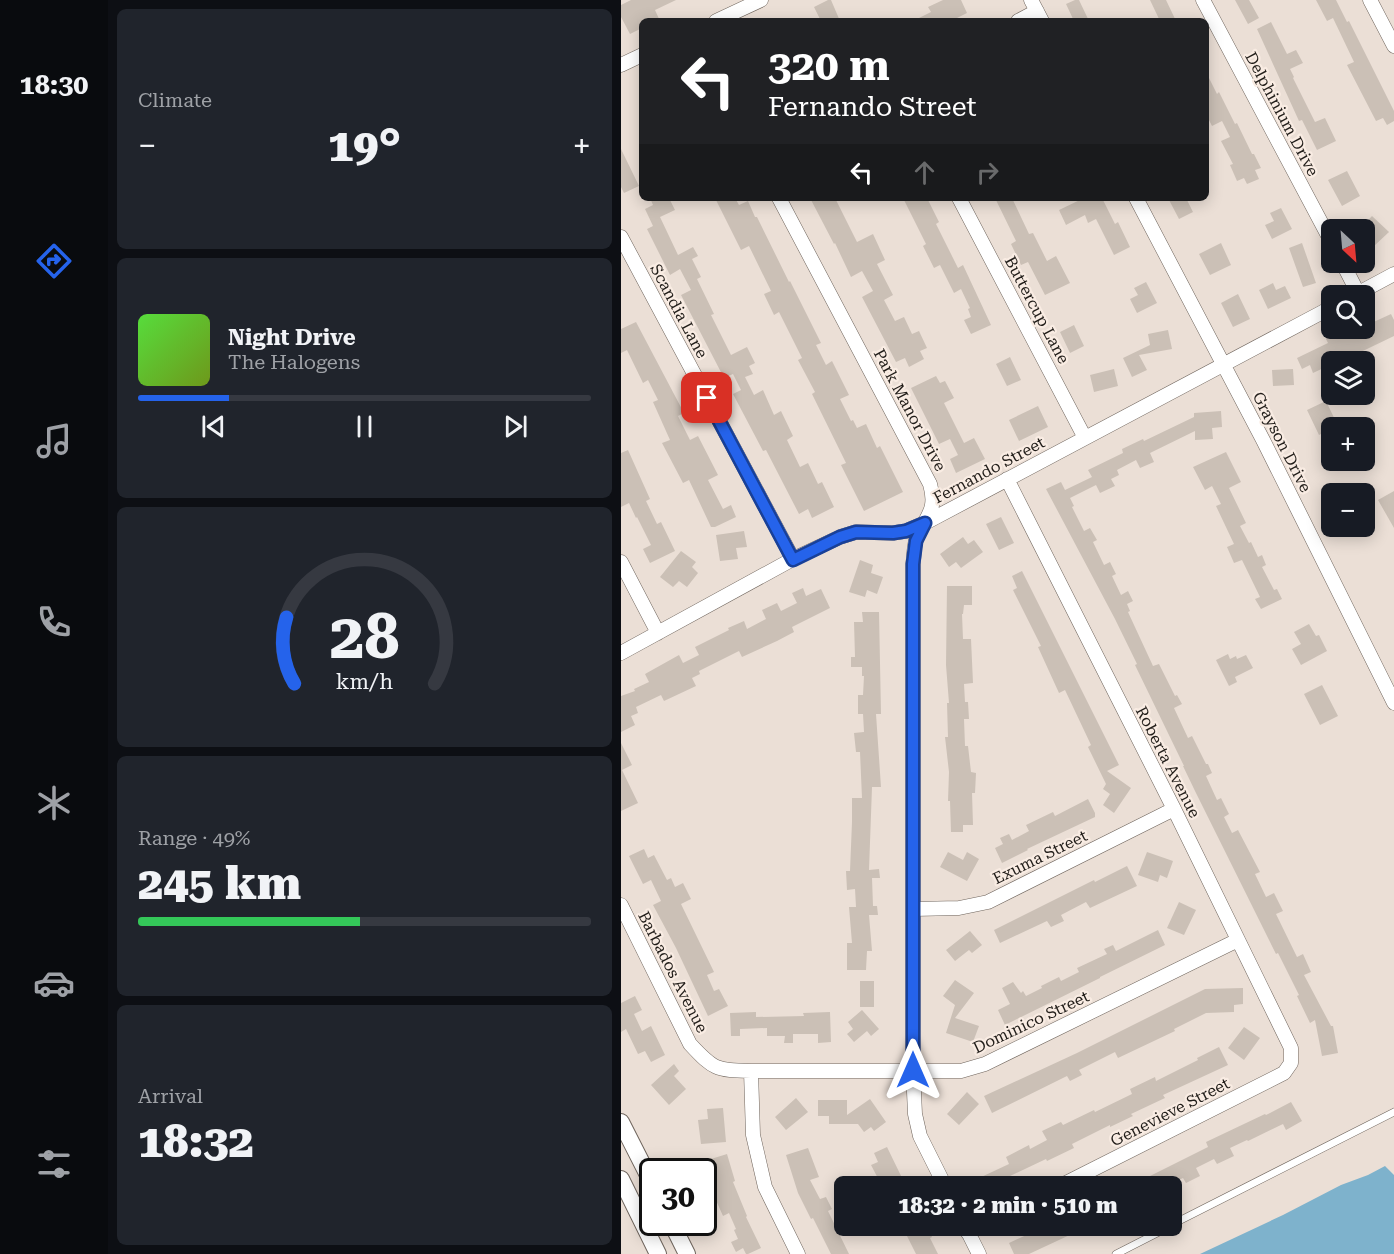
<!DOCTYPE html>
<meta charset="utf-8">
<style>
:root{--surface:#171b24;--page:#20242c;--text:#f1f3f6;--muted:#9ea1a6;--line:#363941;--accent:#2563eb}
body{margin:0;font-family:"Roboto Serif",serif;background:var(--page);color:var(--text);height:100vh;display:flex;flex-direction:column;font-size:22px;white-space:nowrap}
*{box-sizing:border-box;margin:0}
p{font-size:20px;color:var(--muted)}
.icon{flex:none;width:33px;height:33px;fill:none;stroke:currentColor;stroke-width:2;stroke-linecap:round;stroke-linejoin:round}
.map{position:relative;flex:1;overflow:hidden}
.drawer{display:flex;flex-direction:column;gap:9px;padding:9px;background:#0d0f14;width:513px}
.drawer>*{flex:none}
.banner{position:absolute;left:18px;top:18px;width:570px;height:183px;border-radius:9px;box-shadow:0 3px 15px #0003;background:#202124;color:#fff;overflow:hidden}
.needle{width:39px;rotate:154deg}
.tools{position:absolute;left:700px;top:219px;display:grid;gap:12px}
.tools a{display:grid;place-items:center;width:54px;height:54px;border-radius:9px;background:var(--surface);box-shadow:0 3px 15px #0003;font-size:30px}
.speed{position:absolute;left:18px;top:1158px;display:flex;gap:12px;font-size:30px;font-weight:700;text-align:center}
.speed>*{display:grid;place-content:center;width:78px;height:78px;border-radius:50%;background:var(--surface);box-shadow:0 3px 15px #0003;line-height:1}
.speed .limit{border:3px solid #111;border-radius:9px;background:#fff;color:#111}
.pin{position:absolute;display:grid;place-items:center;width:51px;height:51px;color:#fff;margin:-26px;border-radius:12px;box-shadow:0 3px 9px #0006}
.me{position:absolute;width:66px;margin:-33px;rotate:0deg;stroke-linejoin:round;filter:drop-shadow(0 0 4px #0008)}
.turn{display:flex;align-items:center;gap:21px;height:126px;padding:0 30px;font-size:27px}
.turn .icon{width:78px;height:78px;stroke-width:2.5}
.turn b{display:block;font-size:42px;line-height:51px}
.lanes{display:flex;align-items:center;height:57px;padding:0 30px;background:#0003;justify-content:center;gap:30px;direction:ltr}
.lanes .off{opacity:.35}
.big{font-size:45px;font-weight:800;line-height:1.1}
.drawer .card{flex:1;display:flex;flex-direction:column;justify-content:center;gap:9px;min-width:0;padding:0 21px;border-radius:9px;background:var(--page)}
.drawer .dial{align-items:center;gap:0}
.dial svg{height:156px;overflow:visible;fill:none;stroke:var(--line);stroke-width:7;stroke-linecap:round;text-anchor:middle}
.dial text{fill:var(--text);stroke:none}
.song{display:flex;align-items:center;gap:18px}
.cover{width:72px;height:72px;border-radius:9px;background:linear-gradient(135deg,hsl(110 70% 55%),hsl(80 70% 35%))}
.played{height:6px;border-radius:3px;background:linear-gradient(90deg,var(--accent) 20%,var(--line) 20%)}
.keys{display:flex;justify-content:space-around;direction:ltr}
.heat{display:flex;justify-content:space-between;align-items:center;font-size:33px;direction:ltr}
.charge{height:9px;border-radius:4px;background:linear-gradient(90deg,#34c759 49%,var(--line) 0)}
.trip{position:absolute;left:213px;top:1176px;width:348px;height:60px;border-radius:9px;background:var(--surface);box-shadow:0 3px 15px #0003;font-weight:800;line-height:60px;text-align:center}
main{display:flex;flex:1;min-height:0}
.tabs{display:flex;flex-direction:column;width:108px;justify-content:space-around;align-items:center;background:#090b0e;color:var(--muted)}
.tabs .icon{width:42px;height:42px}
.tabs .selected{color:var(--accent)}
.tabs b{font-size:27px;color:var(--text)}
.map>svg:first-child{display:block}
.water{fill:#7eb2cc}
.building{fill:#cbc0b6}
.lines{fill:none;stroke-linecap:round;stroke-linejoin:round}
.service-casing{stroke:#6f655d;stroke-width:8}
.minor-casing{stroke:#6f655d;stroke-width:15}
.tertiary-casing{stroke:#6f655d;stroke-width:18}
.service{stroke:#fff;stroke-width:7}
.minor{stroke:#fff;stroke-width:14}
.tertiary{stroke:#fff;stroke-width:16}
.route-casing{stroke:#184099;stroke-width:15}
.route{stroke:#2563eb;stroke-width:10}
.labels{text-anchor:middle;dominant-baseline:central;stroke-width:4.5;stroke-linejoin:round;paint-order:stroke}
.street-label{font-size:16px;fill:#211d19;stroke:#f9ece3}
</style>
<main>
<nav class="tabs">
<b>18:30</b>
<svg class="icon selected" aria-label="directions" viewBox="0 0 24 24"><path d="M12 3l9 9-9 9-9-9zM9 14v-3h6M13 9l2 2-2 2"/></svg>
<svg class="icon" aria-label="music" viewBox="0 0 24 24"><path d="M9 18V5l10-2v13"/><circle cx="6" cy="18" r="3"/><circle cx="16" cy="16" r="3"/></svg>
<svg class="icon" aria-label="phone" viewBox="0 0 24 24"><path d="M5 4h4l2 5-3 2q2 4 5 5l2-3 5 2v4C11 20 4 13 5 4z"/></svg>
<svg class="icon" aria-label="climate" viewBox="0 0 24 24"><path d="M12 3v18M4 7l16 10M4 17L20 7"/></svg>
<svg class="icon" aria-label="car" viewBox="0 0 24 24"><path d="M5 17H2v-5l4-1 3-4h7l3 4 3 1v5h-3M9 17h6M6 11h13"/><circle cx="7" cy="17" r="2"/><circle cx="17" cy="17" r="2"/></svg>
<svg class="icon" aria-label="filters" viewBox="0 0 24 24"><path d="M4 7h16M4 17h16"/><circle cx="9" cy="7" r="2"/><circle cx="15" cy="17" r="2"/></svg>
</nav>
<section class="drawer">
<div class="card"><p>Climate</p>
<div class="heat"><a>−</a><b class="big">19°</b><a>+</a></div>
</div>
<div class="card">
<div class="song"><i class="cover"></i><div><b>Night Drive</b><p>The Halogens</p></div></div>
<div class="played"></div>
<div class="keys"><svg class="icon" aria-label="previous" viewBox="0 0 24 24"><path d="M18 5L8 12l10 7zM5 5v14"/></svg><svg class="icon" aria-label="pause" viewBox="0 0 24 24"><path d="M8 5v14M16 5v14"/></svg><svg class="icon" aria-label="next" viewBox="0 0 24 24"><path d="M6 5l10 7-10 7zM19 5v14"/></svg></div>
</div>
<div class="card dial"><svg viewBox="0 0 100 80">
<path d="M14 69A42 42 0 1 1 86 69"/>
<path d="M14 69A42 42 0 0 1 10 35" stroke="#2563eb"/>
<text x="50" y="56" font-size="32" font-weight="700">28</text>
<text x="50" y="72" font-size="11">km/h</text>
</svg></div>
<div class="card"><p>Range · 49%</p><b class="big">245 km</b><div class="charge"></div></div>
<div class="card"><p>Arrival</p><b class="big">18:32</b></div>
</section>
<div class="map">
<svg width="773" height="1254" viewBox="0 0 773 1254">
<rect width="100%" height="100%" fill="#ebdfd6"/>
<path class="water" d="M764,1166L773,1175V1254H579L662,1215L720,1185L747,1175Z"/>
<path class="building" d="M10,0H55L34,10L39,21H21V28L9,34L0,17V5Z
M207,0H210L219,21H200L193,7Z
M322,0H340L346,13L330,21H292L310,12L307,7Z
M454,0H458L468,21H453L445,4Z
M529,0H545L555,21H539Z
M614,0H628L638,18L627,24Z
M695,0H715L726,22L728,21L773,111V121L766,125L762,118L755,121L726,65L733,62L712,18L706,21Z
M650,22L666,54L675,50L682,63L669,69L673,77L672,78L694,122L704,118L715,141L696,150L681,120L678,121L636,29Z
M585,72L596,94L598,92L614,124L616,123L631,154H633L640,168L634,170L638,179L626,184L623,178L616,181L609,165L612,164L600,141L609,137L601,121L591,126L585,114Z
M0,149L18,186L3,193L0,187Z
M726,171L739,196L721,206L707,180Z
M29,198H48L54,210L39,217L57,255L72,247L77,256L71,259L80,277L76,279L93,314L90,315L110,355L126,347L134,363L128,366L132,374L124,377L133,395L142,390L153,415L160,411L172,436L166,440L179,467L187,463L197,484L201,482L213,507L191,518L187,509L178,514L145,450L142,451L112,394L120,390L112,374L103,378L60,295L70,290L59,269L49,275L26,229L32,226L24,209L32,205Z
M94,198H114L118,205L127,201L134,217H136L168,282L169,281L200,343L195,345L205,365L211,361L228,395L219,399L230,421L232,420L236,428L245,424L256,448L259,446L282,492L243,511L220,465L225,463L191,394L194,392L177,360L181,358L158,312L153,315L143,294L150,291L128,246L120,250Z
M189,198H214L236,242L252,234L264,260L256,264L272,295L263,300L274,321L283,317L291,334L298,331L306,348L299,351L303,359L288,367L284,358L275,362L241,297L252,291L241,271L230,277L214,243L213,244Z
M282,198H306L318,222L315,224L337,268L342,265L370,325L350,334L343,320L350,317L347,309L349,308L340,289L333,293L319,265L313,268L302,246L305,244Z
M374,198H391L408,234L412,233L426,261L435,256L449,283L424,295L407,262L400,265L390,244L395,241Z
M463,198H481L494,224L497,222L509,247L493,255L475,219L467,223L464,215L445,225L438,210Z
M547,198H565L572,212L558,219Z
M660,208L671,229L651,239L644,225L653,221L649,213Z
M751,216L768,232L752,247L744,239V230H738Z
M600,243L610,265L589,275L578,254Z
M681,243L695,283L682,287L668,248Z
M525,282L536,303L516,313L509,299L517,295L513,288Z
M652,283L655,290L664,286L670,298L647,309L638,290Z
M617,294L629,319L612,327L600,303Z
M770,314L773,320V336L719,362H711V364L692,373L689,365L681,369L676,358L707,343L705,339L727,328H732L733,332L739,328H744V326Z
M15,322L63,413L57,416L69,440L77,436L97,475L87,480L102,509L110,505L115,517L94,527H90L68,480L62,483L41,443L49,440L32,402L37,400L27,380L22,383L6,350L0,353V329Z
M453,325L463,346L449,353L439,332Z
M547,330L551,349L518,355L526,370L511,377L502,358L529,345L527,334Z
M389,357L400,380L386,386L375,364Z
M493,369L497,386L473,392L469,375Z
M672,369L673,385L652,386L651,370Z
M315,376L319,383L324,381L333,398L323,403L343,443L353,438L364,459L335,473L329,459L337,455L329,439L318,444L290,388Z
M705,401L717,426L711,428V456L700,434L698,435L686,410Z
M417,406L427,427L398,441L388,420Z
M600,411L601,427L591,428L592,439L574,440V431L529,453L533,462L519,468L515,460L496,470L498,475L490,479L494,486L479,493L475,485L449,498L453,506L451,507L463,531L469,528L476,540L472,542L483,565L489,562L495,574L491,576L500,595L507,591L512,601L506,604L509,611L507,612L532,666L538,664L554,696L556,695L561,704L553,708L567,738L571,736L585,764H587L591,773L585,776L596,800L600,798L608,814L603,817L611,833L617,830L639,872L634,874L645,897L653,893L662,911L655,914L676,957L682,954L690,972L683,975L710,1026H712L717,1053L701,1056L694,1020L689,1023L676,996L678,995L657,953L655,954L574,791L562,766H563L514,665L516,664L494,619L425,489L440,482L444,490L471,477L467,470L502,453L501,449L522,439L523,441L573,417V413Z
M7,450L29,499L25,501L36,524L40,522L54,551L29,563L22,549L30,545L16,517L15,518L8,503L0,507V453Z
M605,452L620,482L608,488L625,523L619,526L628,543L630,542L637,557L641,555L645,565L641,567L653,590L656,589L661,599L640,609L634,599L639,597L621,560L613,563L606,547L613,544L595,506L600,504L591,486L584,490L572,467Z
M773,491V528L757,500Z
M380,517L393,543L378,550L365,524Z
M123,531L126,547L115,548L117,559L99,561L95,535Z
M342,537L347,544L353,540L362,552L340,568L335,562L328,567L319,554Z
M60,551L75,562L71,567L77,573L66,587L58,581L52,587L39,577Z
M239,560L252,565L250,573L262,577L256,594L246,590L244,597L228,592Z
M401,571L498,765L486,771L510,788L493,813L482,805L489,794L482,789L485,784L467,747L470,745L444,690L438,693L417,647L420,646L392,590L396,588L391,576Z
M326,586H351V605H343L342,614H341L342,639H350L352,683L343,684L344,702H347L348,719H343L344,746H347L350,772L355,773L354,793H351L352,825H342V832H330L329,801H327L328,772L324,737H327L326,703H328L325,665Z
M182,588L185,596L200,589L209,608L171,627L173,632L156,641L121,657L118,651L78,671L79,674L71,678L75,686L43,701L40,695L15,707L17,713L10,716L14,725L0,732V696L14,691L13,689L28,682L24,674L58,655L62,663L78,655L74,647L108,630L107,628L123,621L126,629L145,619L141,610L156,603L160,611L176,603L171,593Z
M241,612H258L260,714H255L260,787H251L248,870L258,869L259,878H251L252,906H256L257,915H248L251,951H246L245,970H226V943H231L228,907H235L234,889L226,890L225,871H229L231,822V798H241L239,752H235L233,733L243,732L242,714H237V695H242L243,676H241V667H230V657H234L233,622H242Z
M688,624L695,636L698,635L706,651L680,665L671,649L680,644L673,632Z
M607,654L609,659L615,656L616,659L625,655L632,668L614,677L616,682L608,686L595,660Z
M701,685L717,716L699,725L683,694Z
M0,743L11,765L1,770L17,803L0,811Z
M467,799L474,813V817L406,849L407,850L381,863L374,848L382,844L379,838L388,834L391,840L408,831L405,825L432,812L434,816Z
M23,849L27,858L33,855L46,880L50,878L54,887L62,883L70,899L60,904L93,972L86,975L93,991L98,989L107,1006L87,1016L55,948L32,905L40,901L30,880L22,884L8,856Z
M327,852L342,860L346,852L358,859L346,881L319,867Z
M526,852L552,861L546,878L539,875L537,882L517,875Z
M506,866L516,886L469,908L465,902L440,915L443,921L430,927L426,921L379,943L373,930L473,880L474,882Z
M558,902L575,910L563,935L546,928Z
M537,930L544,945L479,977V978L384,1025L377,1010L389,1004L381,988L392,982L400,993L402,991L405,996L421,988L420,986L438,977L440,981L458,972L456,968L486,954L483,949L492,945L495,951Z
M349,931L361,945L351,953L348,950L334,961L325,950Z
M334,980L353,993L334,1018L358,1026L352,1042L325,1033L334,1005L322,996Z
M239,981H253V1007H239Z
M622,988V1004L613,1005V1012L585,1013L553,1029L554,1031L497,1058L494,1052L458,1070L461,1075L449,1081L446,1076L371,1113L363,1096L456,1053L584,989Z
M14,996L21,1010L13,1014L21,1031L30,1026L44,1055L30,1062L24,1051L17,1054L5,1029L0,1032V1003Z
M241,1010L258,1029L250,1036L246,1031L233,1042L226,1034L232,1029L227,1022Z
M135,1012V1017L183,1016L182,1013L209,1012L210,1042L197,1043V1034H172V1043H163L164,1036H146V1028L119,1029V1036H110L109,1013Z
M623,1027L639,1038L623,1060L607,1048Z
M598,1047L607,1065L542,1095L544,1098L510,1114L512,1116L489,1127V1125L451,1144L453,1148L426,1161L425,1159L389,1176L391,1179L375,1186H360L356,1179L388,1164L385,1157L408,1145L409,1149L426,1140L421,1131L440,1122L442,1125L473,1110L474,1112L511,1094L509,1089L534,1077L535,1081L577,1060L576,1058Z
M53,1064L58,1071L53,1076L65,1089L48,1105L30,1085Z
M346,1092L358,1104L338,1125L326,1114Z
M175,1098L187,1112L165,1130L154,1117Z
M249,1099L265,1122L253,1131L250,1127L243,1132L237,1124H208V1116H197V1100H226V1115Z
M670,1102L681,1121L665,1130L662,1124L627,1141L626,1140L609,1148L613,1156L596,1164L593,1159L575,1168L579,1176L565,1183L562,1178L545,1186H509L587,1147L585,1142L644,1114L645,1115Z
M102,1108L105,1142L80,1144L77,1120L87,1119L86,1109Z
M266,1147L282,1180L285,1186H261L250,1165L257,1162L253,1153Z
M187,1148L198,1177L189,1180L199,1199L205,1197L211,1209L207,1211L228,1254H210L192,1218L190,1219L177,1193L165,1155Z
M106,1154L114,1181L112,1182L126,1216L125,1217L140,1248L127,1254H125L122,1248L115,1252L110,1242L117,1239L113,1230L115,1229L108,1213L102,1216L90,1189L83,1168L92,1165L90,1159Z
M281,1226H306L311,1237L309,1238L317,1254H295Z
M425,1226H468L408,1254H393L388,1243Z"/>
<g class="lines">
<g class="service-casing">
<path id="service" d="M550,1225L773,1112
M495,1254L550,1226"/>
</g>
<g class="minor-casing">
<path id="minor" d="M410,0L421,21
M582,0L711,243
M749,0L773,46
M95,21L140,0
M397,21L416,11
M0,65L21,55
M158,198L309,484C317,512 304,516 295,540C293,547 293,556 292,564V1070L294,1114L299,1136L324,1186
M338,198L464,438
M515,198L642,440L773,703
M0,237L172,559
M721,262L737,293
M732,296L773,274
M386,479L553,809L670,1048V1063L663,1073L439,1186
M0,562L37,633
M0,653L172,559L219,537L235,532L272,533L285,531L304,523L711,307
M0,905L69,1044C93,1070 95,1070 130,1071H340L364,1064L617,940
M293,909L338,908L367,902L553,809
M130,1071L132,1135L144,1187L177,1254
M344,1226L358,1254
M347,1233L362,1226"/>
</g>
<g class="tertiary-casing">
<path id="tertiary" d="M0,1122L32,1185
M0,1179L37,1254
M50,1222L66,1254"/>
</g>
<use href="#service" class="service"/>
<use href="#minor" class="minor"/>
<use href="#tertiary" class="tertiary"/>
</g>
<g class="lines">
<g class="route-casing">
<path id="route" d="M86,398L172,560L219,537L235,532L272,533L285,531L304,523L295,541L292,564V1070"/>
</g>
<use href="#route" class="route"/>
</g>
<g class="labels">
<g class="street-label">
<text transform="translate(661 114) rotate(62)">Delphinium Drive</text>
<text transform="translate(416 310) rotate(62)">Buttercup Lane</text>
<text transform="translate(58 311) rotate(62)">Scandia Lane</text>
<text transform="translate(289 410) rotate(62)">Park Manor Drive</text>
<text transform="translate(661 442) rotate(63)">Grayson Drive</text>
<text transform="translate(368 470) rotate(-28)">Fernando Street</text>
<text transform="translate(547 762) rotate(63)">Roberta Avenue</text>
<text transform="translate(419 857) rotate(-26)">Exuma Street</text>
<text transform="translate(52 972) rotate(63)">Barbados Avenue</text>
<text transform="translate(410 1022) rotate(-25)">Dominico Street</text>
<text transform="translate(549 1112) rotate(-27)">Genevieve Street</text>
</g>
</g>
</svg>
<div class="tools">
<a><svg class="needle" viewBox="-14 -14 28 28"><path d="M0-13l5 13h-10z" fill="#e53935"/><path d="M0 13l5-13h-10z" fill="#9ea1a6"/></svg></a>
<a><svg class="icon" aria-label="search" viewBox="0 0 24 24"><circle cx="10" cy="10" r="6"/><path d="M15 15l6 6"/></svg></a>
<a><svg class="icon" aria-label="layers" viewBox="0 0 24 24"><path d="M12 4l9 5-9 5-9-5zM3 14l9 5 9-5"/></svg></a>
<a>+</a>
<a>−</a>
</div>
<div class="speed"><div class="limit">30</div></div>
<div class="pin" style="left:86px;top:398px;background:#d93025"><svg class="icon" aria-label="arrive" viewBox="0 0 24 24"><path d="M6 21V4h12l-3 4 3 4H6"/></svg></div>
<svg class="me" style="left:292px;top:1070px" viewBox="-20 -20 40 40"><path d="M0-17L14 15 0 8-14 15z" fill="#2563eb" stroke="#fff" stroke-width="4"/></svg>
<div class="trip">18:32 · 2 min · 510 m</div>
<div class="banner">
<div class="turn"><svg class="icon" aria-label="left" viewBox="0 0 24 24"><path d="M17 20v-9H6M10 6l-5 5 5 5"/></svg><div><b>320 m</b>Fernando Street</div></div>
<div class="lanes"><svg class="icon" aria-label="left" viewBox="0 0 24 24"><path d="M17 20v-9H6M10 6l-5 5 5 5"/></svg><svg class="icon off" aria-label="ahead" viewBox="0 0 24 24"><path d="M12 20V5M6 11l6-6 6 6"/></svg><svg class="icon off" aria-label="right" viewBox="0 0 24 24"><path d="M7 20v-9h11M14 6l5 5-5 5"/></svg></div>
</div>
</div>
</main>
